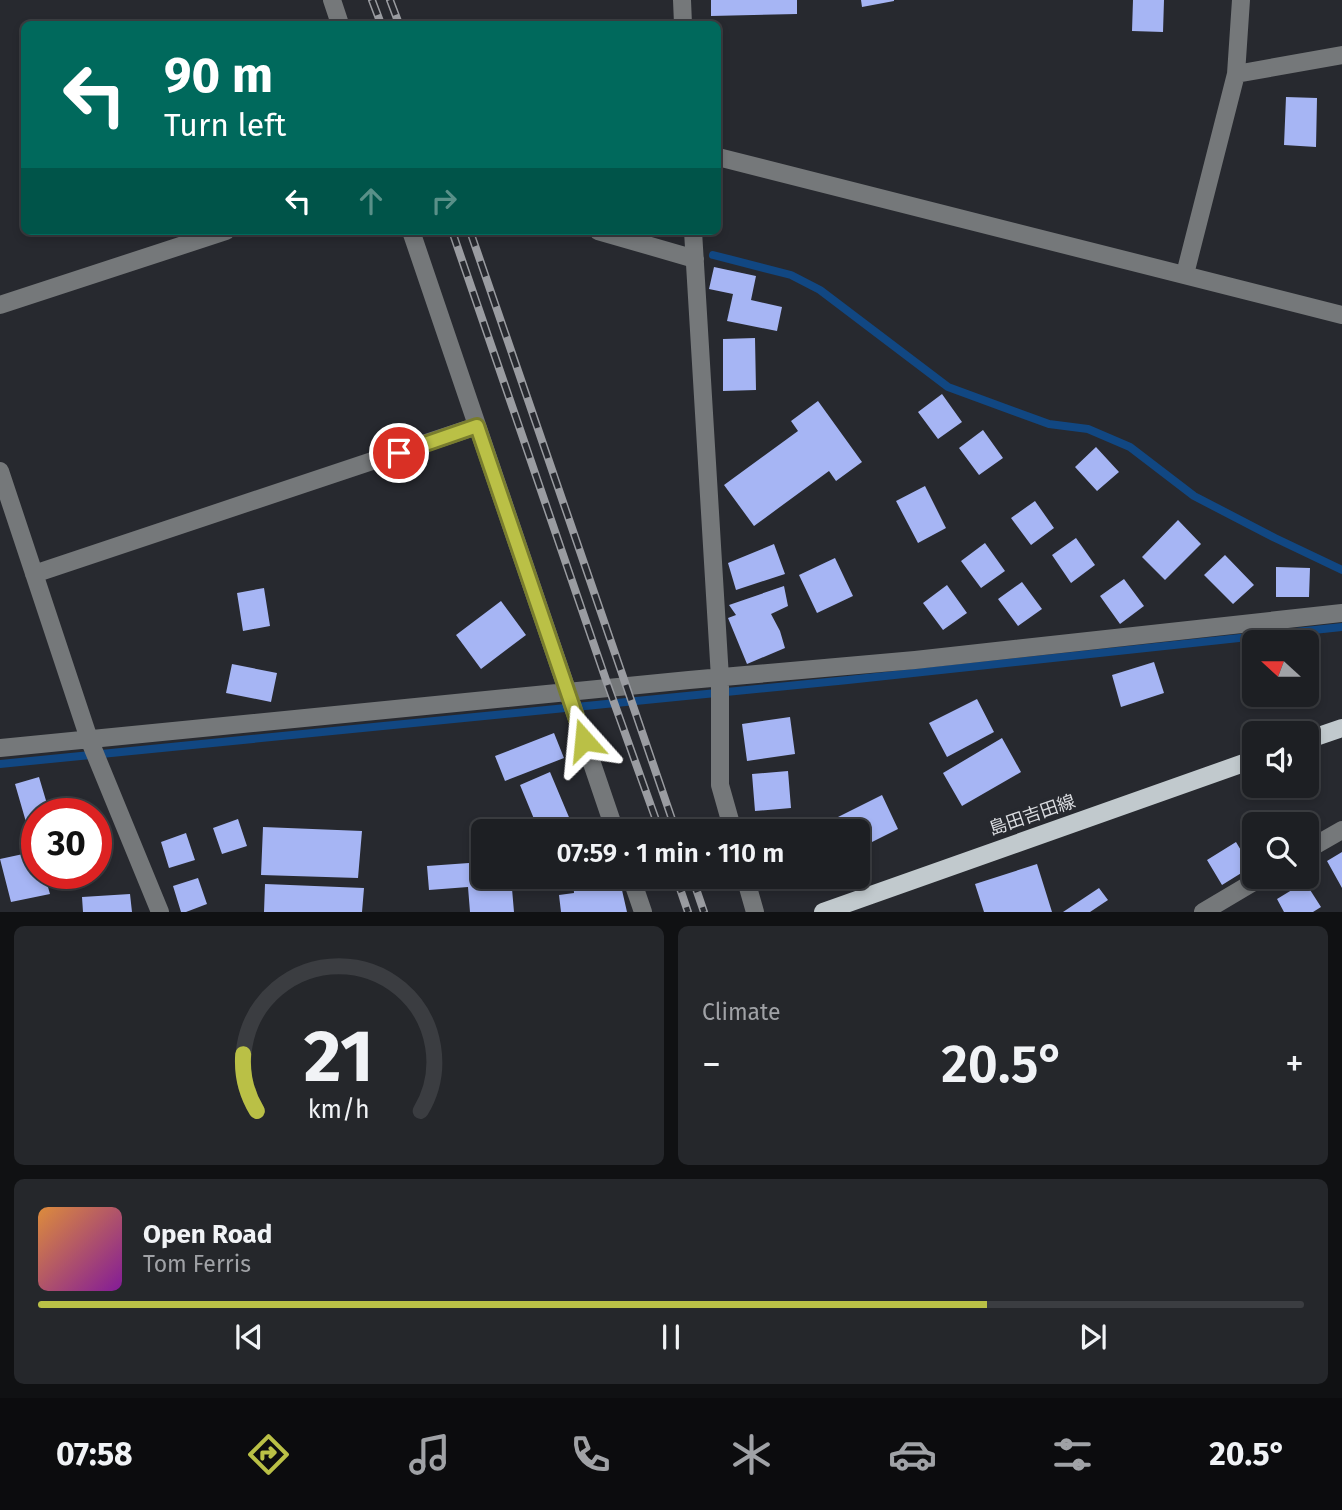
<!DOCTYPE html>
<meta charset="utf-8">
<style>
:root{--surface:#1d1f23;--page:#25272b;--text:#f1f3f6;--muted:#a0a2a6;--line:#3b3d41;--accent:#bac046}
body{margin:0;font-family:"Fira Sans","Noto Sans JP",sans-serif;background:var(--page);color:var(--text);height:100vh;display:flex;flex-direction:column;font-size:26px;white-space:nowrap}
*{box-sizing:border-box;margin:0}
p{font-size:23px;color:var(--muted)}
.icon{flex:none;width:38px;height:38px;fill:none;stroke:currentColor;stroke-width:2;stroke-linecap:round;stroke-linejoin:round}
.map{position:relative;height:912px;overflow:hidden}
.details{display:flex;flex-direction:column;gap:14px;padding:14px;background:#101113;flex:1}
.details>*{flex:none}
.hud{position:absolute;left:21px;top:21px;width:700px;height:214px;border-radius:10px;box-shadow:0 4px 10px #0003,0 0 0 2px var(--line);background:#00695c;color:#fff;overflow:hidden}
.needle{width:46px;rotate:291deg}
.buttons{position:absolute;left:1242px;top:630px;display:grid;gap:14px}
.buttons a{display:grid;place-items:center;width:77px;height:77px;border-radius:10px;background:var(--surface);box-shadow:0 4px 10px #0003,0 0 0 2px var(--line);font-size:35px}
.speed{position:absolute;left:21px;top:798px;display:flex;gap:14px;font-size:35px;font-weight:700;text-align:center}
.speed>*{display:grid;place-content:center;width:91px;height:91px;border-radius:50%;background:var(--surface);box-shadow:0 4px 10px #0003,0 0 0 2px var(--line);line-height:1}
.speed .limit{border:10px solid #d22;background:#fff;color:#111}
.pin{position:absolute;display:grid;place-items:center;width:60px;height:60px;color:#fff;margin:-30px;border:4px solid #fff;border-radius:50%;box-shadow:0 2px 7px #0007}
.me{position:absolute;width:77px;margin:-38px;rotate:342deg;stroke-linejoin:round;filter:drop-shadow(0 0 5px #0008)}
.turn{display:flex;align-items:center;gap:24px;height:147px;padding:0 28px;font-size:32px}
.turn .icon{width:91px;height:91px;stroke-width:2.5}
.turn b{display:block;font-size:49px;line-height:60px}
.lanes{display:flex;align-items:center;height:66px;padding:0 28px;background:#0003;justify-content:center;gap:35px;direction:ltr}
.lanes .off{opacity:.35}
.big{font-size:52px;font-weight:600;line-height:1.1}
.details .card{flex:1;display:flex;flex-direction:column;justify-content:center;gap:10px;min-width:0;padding:0 24px;border-radius:10px;background:var(--page)}
.details .dial{align-items:center;gap:0}
.dial svg{height:182px;overflow:visible;fill:none;stroke:var(--line);stroke-width:7;stroke-linecap:round;text-anchor:middle}
.dial text{fill:var(--text);stroke:none}
.song{display:flex;align-items:center;gap:21px}
.cover{width:84px;height:84px;border-radius:10px;background:linear-gradient(135deg,hsl(30 70% 55%),hsl(290 70% 35%))}
.played{height:7px;border-radius:4px;background:linear-gradient(90deg,var(--accent) 75%,var(--line) 75%)}
.keys{display:flex;justify-content:space-around;direction:ltr}
.heat{display:flex;justify-content:space-between;align-items:center;font-size:38px;direction:ltr}
.details .tiles{flex:1;display:grid;gap:14px;grid-template-columns:1fr 1fr}
.card:last-child{grid-column:span 2}
.trip{position:absolute;left:471px;top:819px;width:399px;height:70px;border-radius:10px;background:var(--surface);box-shadow:0 4px 10px #0003,0 0 0 2px var(--line);font-weight:600;line-height:70px;text-align:center}
.menu{display:flex;height:112px;justify-content:space-around;align-items:center;background:#0c0c0e;color:var(--muted)}
.menu .icon{width:49px;height:49px}
.menu .current{color:var(--accent)}
.menu b{font-size:32px;color:var(--text)}
.map>svg:first-child{display:block}
.lines{fill:none;stroke-linecap:round;stroke-linejoin:round}
.stream{stroke:#114782;stroke-width:8}
.building{fill:#a6b5f4}
.minor{stroke:#75787a;stroke-width:18}
.major{stroke:#c1c9cd;stroke-width:18}
.rail-casing{stroke:#9a9ca1;stroke-width:8}
.rail{stroke:#27292f;stroke-width:5;stroke-dasharray:16;stroke-linecap:butt}
.route-casing{stroke:#797d2e;stroke-width:18}
.route{stroke:#bac046;stroke-width:12}
.labels{text-anchor:middle;dominant-baseline:central;stroke-width:7;stroke-linejoin:round;paint-order:stroke}
.street-label{font-size:18px;fill:#d9dbdf;stroke:#27292f}
</style>
<div class="map">
<svg width="1342" height="912" viewBox="0 0 1342 912">
<rect width="100%" height="100%" fill="#27292f"/>
<g class="lines">
<path class="stream" d="M713,255L791,275L820,290L948,387L1049,424L1088,429L1130,447L1194,496L1275,538L1342,570
M0,764L848,680L1342,627"/>
</g>
<path class="building" d="M711,0H797V14L711,16Z
M861,0H894V1L862,7Z
M1133,0H1164L1163,32L1132,31Z
M1286,97L1317,98L1316,147L1284,145Z
M714,267L756,276L751,300L782,307L777,331L727,321L733,294L709,289Z
M755,338L756,390L723,391V339Z
M942,394L962,422L938,439L918,412Z
M818,401L862,462L836,481L829,471L754,526L724,485L798,431L791,421Z
M983,430L1003,458L979,475L959,448Z
M1096,447L1119,472L1097,491L1075,467Z
M925,486L946,528L918,543L896,501Z
M1035,501L1054,528L1031,545L1011,518Z
M1178,520L1201,544L1165,580L1142,557Z
M1076,538L1095,565L1071,583L1052,555Z
M985,543L1005,571L981,588L961,561Z
M774,544L785,574L736,590L728,563Z
M1225,555L1254,585L1233,604L1204,575Z
M835,558L853,596L817,613L799,575Z
M1276,567L1310,568L1309,597H1276Z
M1124,579L1144,606L1120,624L1100,596Z
M1022,582L1042,609L1018,626L998,599Z
M947,585L967,613L943,630L923,603Z
M784,586L788,606L771,614L780,631L785,648L747,664L728,618L736,615L729,605Z
M264,588L270,626L243,631L237,593Z
M501,601L526,635L481,669L456,635Z
M1154,662L1164,693L1121,707L1112,675Z
M232,664L277,673L271,702L226,693Z
M977,699L994,732L947,757L929,723Z
M790,717L795,754L747,761L742,724Z
M554,733L564,758L505,781L495,756Z
M1002,738L1021,772L962,806L943,773Z
M788,771L791,808L755,811L752,774Z
M550,772L571,822L550,831H539L520,785Z
M39,777L50,814H37V819L26,822L15,784Z
M882,795L898,829L858,849V831H845L838,817Z
M238,819L247,846L222,854L213,828Z
M263,827L362,831L358,878L261,875Z
M186,833L195,860L169,868L161,842Z
M1236,842L1251,867L1222,885L1207,860Z
M37,851V873H44L50,894L11,902L0,859Z
M1342,852V888L1327,861Z
M483,862V877H511L514,912H470L468,887L429,890L427,866Z
M1037,864L1052,912H984L975,884Z
M573,877H619L627,912H561L559,895L574,893Z
M787,877H817L818,881L790,888Z
M198,878L207,904L186,912H181L173,886Z
M1305,882L1321,907L1313,912H1284L1277,899Z
M265,884L364,888L362,912H264Z
M1099,888L1108,900L1090,912H1063Z
M130,894L132,912H83L82,897Z"/>
<g class="lines">
<path class="minor" d="M332,0L340,24
M682,0L683,24
M1236,74L1342,55
M718,157L1342,315
M411,231L615,831
M598,231L695,259
M693,231L720,678V785L733,831
M1185,274L1236,74L1241,0
M0,305L226,231
M0,471L89,739L160,912
M34,574L477,426
M0,748L689,680L915,660L1342,613
M1307,850L1342,830
M631,877L643,912
M745,877L755,912
M1203,912L1262,877"/>
<path class="major" d="M1307,740L1342,728
M823,912L1255,759"/>
<g class="rail-casing">
<path id="rail" d="M372,0L381,24
M390,0L399,24
M452,231L606,680L660,831
M470,231L676,831
M676,877L688,912
M692,877L704,912"/>
</g>
<use href="#rail" class="rail"/>
</g>
<g class="lines">
<g class="route-casing">
<path id="route" d="M399,453L477,426L584,740"/>
</g>
<use href="#route" class="route"/>
</g>
<g class="labels">
<g class="street-label">
<text transform="translate(1032 815) rotate(-19)">島田吉田線</text>
</g>
</g>
</svg>
<div class="buttons">
<a><svg class="needle" viewBox="-14 -14 28 28"><path d="M0-13l5 13h-10z" fill="#e53935"/><path d="M0 13l5-13h-10z" fill="#a0a2a6"/></svg></a>
<a><svg class="icon" aria-label="sound" viewBox="0 0 24 24"><path d="M4 9h4l5-4v14l-5-4H4zM17 9q2 3 0 6"/></svg></a>
<a><svg class="icon" aria-label="search" viewBox="0 0 24 24"><circle cx="10" cy="10" r="6"/><path d="M15 15l6 6"/></svg></a>
</div>
<div class="speed"><div class="limit">30</div></div>
<div class="pin" style="left:399px;top:453px;background:#d93025"><svg class="icon" aria-label="arrive" viewBox="0 0 24 24"><path d="M6 21V4h12l-3 4 3 4H6"/></svg></div>
<svg class="me" style="left:584px;top:740px" viewBox="-20 -20 40 40"><path d="M0-17L14 15 0 8-14 15z" fill="#bac046" stroke="#fff" stroke-width="4"/></svg>
<div class="trip">07:59 · 1 min · 110 m</div>
<div class="hud">
<div class="turn"><svg class="icon" aria-label="left" viewBox="0 0 24 24"><path d="M17 20v-9H6M10 6l-5 5 5 5"/></svg><div><b>90 m</b>Turn left</div></div>
<div class="lanes"><svg class="icon" aria-label="left" viewBox="0 0 24 24"><path d="M17 20v-9H6M10 6l-5 5 5 5"/></svg><svg class="icon off" aria-label="ahead" viewBox="0 0 24 24"><path d="M12 20V5M6 11l6-6 6 6"/></svg><svg class="icon off" aria-label="right" viewBox="0 0 24 24"><path d="M7 20v-9h11M14 6l5 5-5 5"/></svg></div>
</div>
</div>
<section class="details">
<div class="tiles">
<div class="card dial"><svg viewBox="0 0 100 80">
<path d="M14 69A42 42 0 1 1 86 69"/>
<path d="M14 69A42 42 0 0 1 8 44" stroke="#bac046"/>
<text x="50" y="56" font-size="32" font-weight="700">21</text>
<text x="50" y="72" font-size="11">km/h</text>
</svg></div>
<div class="card"><p>Climate</p>
<div class="heat"><a>−</a><b class="big">20.5°</b><a>+</a></div>
</div>
<div class="card">
<div class="song"><i class="cover"></i><div><b>Open Road</b><p>Tom Ferris</p></div></div>
<div class="played"></div>
<div class="keys"><svg class="icon" aria-label="previous" viewBox="0 0 24 24"><path d="M18 5L8 12l10 7zM5 5v14"/></svg><svg class="icon" aria-label="pause" viewBox="0 0 24 24"><path d="M8 5v14M16 5v14"/></svg><svg class="icon" aria-label="next" viewBox="0 0 24 24"><path d="M6 5l10 7-10 7zM19 5v14"/></svg></div>
</div>
</div>
</section>
<nav class="menu">
<b>07:58</b>
<svg class="icon current" aria-label="directions" viewBox="0 0 24 24"><path d="M12 3l9 9-9 9-9-9zM9 14v-3h6M13 9l2 2-2 2"/></svg>
<svg class="icon" aria-label="music" viewBox="0 0 24 24"><path d="M9 18V5l10-2v13"/><circle cx="6" cy="18" r="3"/><circle cx="16" cy="16" r="3"/></svg>
<svg class="icon" aria-label="phone" viewBox="0 0 24 24"><path d="M5 4h4l2 5-3 2q2 4 5 5l2-3 5 2v4C11 20 4 13 5 4z"/></svg>
<svg class="icon" aria-label="climate" viewBox="0 0 24 24"><path d="M12 3v18M4 7l16 10M4 17L20 7"/></svg>
<svg class="icon" aria-label="car" viewBox="0 0 24 24"><path d="M5 17H2v-5l4-1 3-4h7l3 4 3 1v5h-3M9 17h6M6 11h13"/><circle cx="7" cy="17" r="2"/><circle cx="17" cy="17" r="2"/></svg>
<svg class="icon" aria-label="filters" viewBox="0 0 24 24"><path d="M4 7h16M4 17h16"/><circle cx="9" cy="7" r="2"/><circle cx="15" cy="17" r="2"/></svg>
<b>20.5°</b>
</nav>
